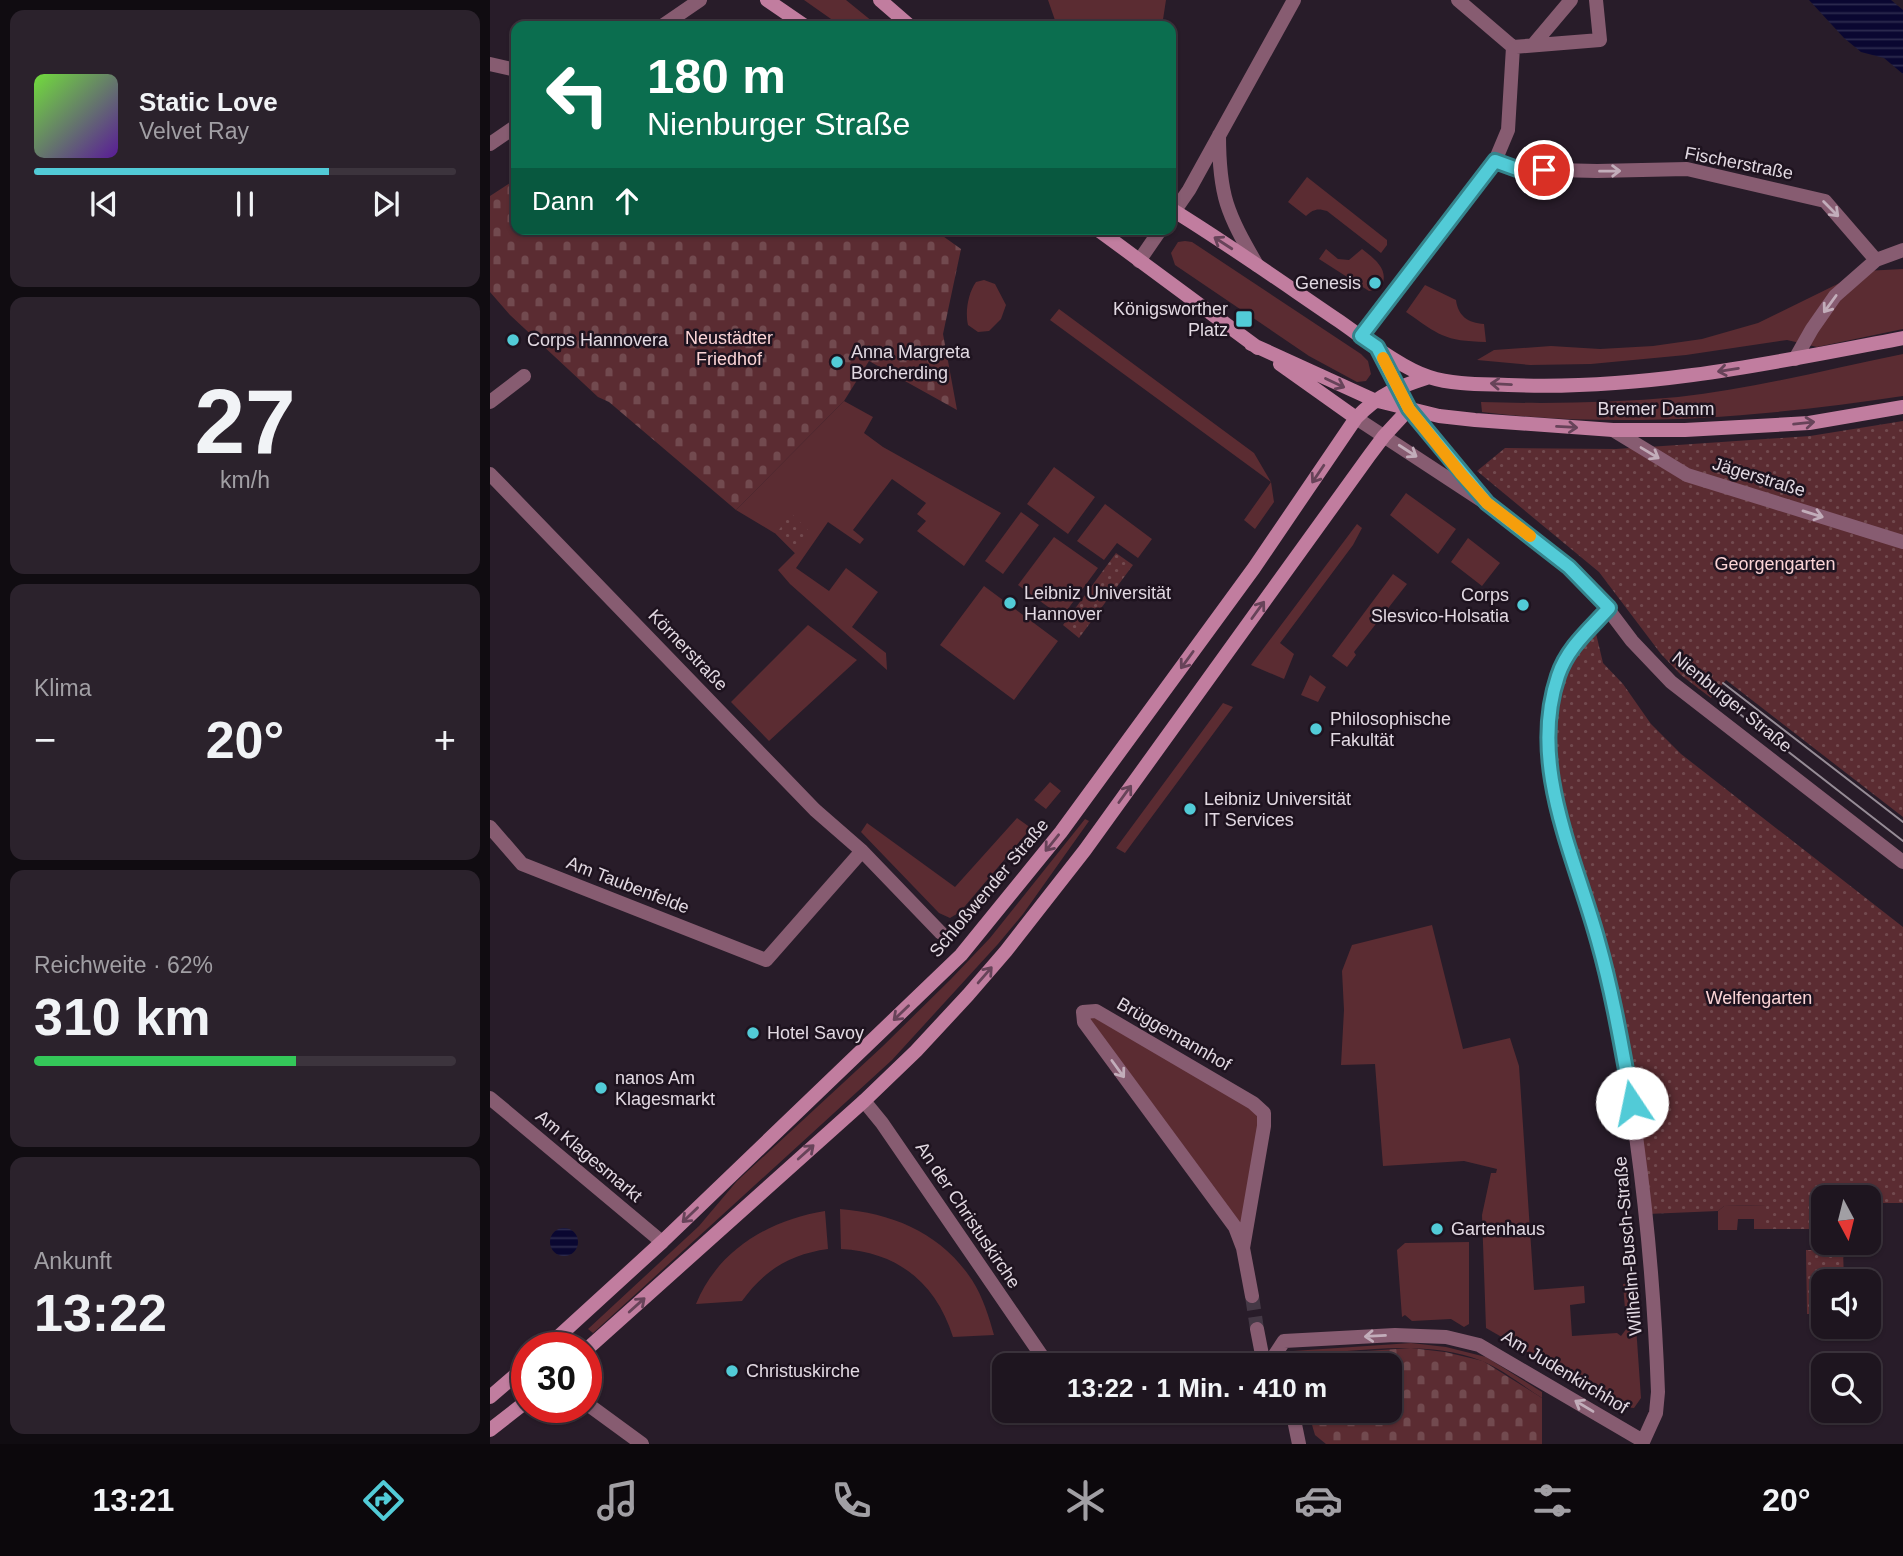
<!DOCTYPE html>
<html lang="de">
<meta charset="utf-8">
<style>
:root{--surface:#1e151f;--page:#2b222c;--text:#f1f3f6;--muted:#a19fa4;--line:#3c343d;--accent:#52cbd7}
body{margin:0;font-family:Arial,sans-serif;background:var(--page);color:var(--text);height:100vh;display:flex;flex-direction:column;font-size:26px;white-space:nowrap}
*{box-sizing:border-box;margin:0}
p{font-size:23px;color:var(--muted)}
.icon{flex:none;width:38px;height:38px;fill:none;stroke:currentColor;stroke-width:2;stroke-linecap:round;stroke-linejoin:round}
.map{position:relative;flex:1;overflow:hidden}
.drawer{display:flex;flex-direction:column;gap:10px;padding:10px;background:#100c11;width:490px}
.drawer>*{flex:none}
.top-card{position:absolute;left:21px;top:21px;width:665px;height:214px;border-radius:14px;box-shadow:0 2px 5px #0004,0 0 0 2px var(--line);background:#0b6e4f;color:#fff;overflow:hidden}
.needle{width:46px;rotate:173deg}
.buttons{position:absolute;left:1321px;top:1185px;display:grid;gap:14px}
.buttons a{display:grid;place-items:center;width:70px;height:70px;border-radius:14px;background:var(--surface);box-shadow:0 2px 5px #0004,0 0 0 2px var(--line);font-size:35px}
.speed{position:absolute;left:21px;top:1332px;display:flex;gap:14px;font-size:35px;font-weight:700;text-align:center}
.speed>*{display:grid;place-content:center;width:91px;height:91px;border-radius:50%;background:var(--surface);box-shadow:0 2px 5px #0004,0 0 0 2px var(--line);line-height:1}
.speed .limit{border:10px solid #d22;background:#fff;color:#111}
.pin{position:absolute;display:grid;place-items:center;width:60px;height:60px;color:#fff;margin:-30px;border:4px solid #fff;border-radius:50%;box-shadow:0 2px 7px #0007}
.me{position:absolute;width:77px;margin:-38px;rotate:349deg;stroke-linejoin:round;filter:drop-shadow(0 0 5px #0008)}
.turn{display:flex;align-items:center;gap:24px;height:147px;padding:0 21px;font-size:32px}
.turn .icon{width:91px;height:91px;stroke-width:2.5}
.turn b{display:block;font-size:49px;line-height:60px}
.then{display:flex;align-items:center;height:66px;padding:0 21px;background:#0003;gap:14px;font-size:26px}
.big{font-size:52px;font-weight:800;line-height:1.1}
.drawer .card{flex:1;display:flex;flex-direction:column;justify-content:center;gap:10px;min-width:0;padding:0 24px;border-radius:14px;background:var(--page)}
.drawer .dial{align-items:center;gap:0}
.dial b{font-size:91px;line-height:1}
.song{display:flex;align-items:center;gap:21px}
.cover{width:84px;height:84px;border-radius:10px;background:linear-gradient(135deg,hsl(100 70% 55%),hsl(270 70% 35%))}
.played{height:7px;border-radius:4px;background:linear-gradient(90deg,var(--accent) 70%,var(--line) 70%)}
.keys{display:flex;justify-content:space-around;direction:ltr}
.heat{display:flex;justify-content:space-between;align-items:center;font-size:38px;direction:ltr}
.charge{height:10px;border-radius:5px;background:linear-gradient(90deg,#34c759 62%,var(--line) 0)}
.trip{position:absolute;left:502px;top:1353px;width:410px;height:70px;border-radius:14px;background:var(--surface);box-shadow:0 2px 5px #0004,0 0 0 2px var(--line);font-weight:800;line-height:70px;text-align:center}
.tab-bar{display:flex;height:112px;justify-content:space-around;align-items:center;background:#0c080c;color:var(--muted)}
.tab-bar .icon{width:49px;height:49px}
.tab-bar .active{color:var(--accent)}
.tab-bar b{font-size:32px;color:var(--text)}
main{display:flex;flex:1;min-height:0}
.map>svg:first-child{display:block}
.green{fill:#5b2c32}
.cemetery{fill:url(#cemetery-stones)}
.park{fill:url(#park-dots)}
.water{fill:url(#water-rules)}
.lines{fill:none;stroke-linecap:round;stroke-linejoin:round}
.minor-tunnel{stroke:#443845;stroke-width:14;stroke-dasharray:14 7;stroke-linecap:butt}
.minor{stroke:#875c71;stroke-width:14}
.tertiary{stroke:#875c71;stroke-width:14}
.secondary{stroke:#c17d9f;stroke-width:14}
.tram{stroke:#968c96;stroke-width:2}
.oneway{stroke:#c2adba}
.oneway2{stroke:#674359}
.route-casing{stroke:#35848c;stroke-width:18}
.route{stroke:#52cbd7;stroke-width:12}
.slow{stroke:#f59e0b;stroke-width:12}
.poi-dot{fill:#52cbd7;stroke:#1e131f;stroke-width:2.5}
.labels{text-anchor:middle;dominant-baseline:central;stroke-width:5;stroke-linejoin:round;paint-order:stroke}
.street-label{font-size:18px;fill:#e2d9e2;stroke:#1e131f}
.poi-label{font-size:18px;fill:#e2d9e2;stroke:#1e131f;text-anchor:start}
.park-label{font-size:18px;fill:#fbd4d6;stroke:#1e131f}
</style>
<main>
<section class="drawer">
<div class="card">
<div class="song"><i class="cover"></i><div><b>Static Love</b><p>Velvet Ray</p></div></div>
<div class="played"></div>
<div class="keys"><svg class="icon" aria-label="previous" viewBox="0 0 24 24"><path d="M18 5L8 12l10 7zM5 5v14"/></svg><svg class="icon" aria-label="pause" viewBox="0 0 24 24"><path d="M8 5v14M16 5v14"/></svg><svg class="icon" aria-label="next" viewBox="0 0 24 24"><path d="M6 5l10 7-10 7zM19 5v14"/></svg></div>
</div>
<div class="card dial"><b>27</b><p>km/h</p></div>
<div class="card"><p>Klima</p>
<div class="heat"><a>−</a><b class="big">20°</b><a>+</a></div>
</div>
<div class="card"><p>Reichweite · 62%</p><b class="big">310 km</b><div class="charge"></div></div>
<div class="card"><p>Ankunft</p><b class="big">13:22</b></div>
</section>
<div class="map">
<svg width="1413" height="1444" viewBox="0 0 1413 1444">
<defs>
<pattern id="cemetery-stones" width="16" height="16" patternUnits="userSpaceOnUse" patternTransform="scale(1.75)"><rect width="16" height="16" fill="#5b2c32"/><path d="M2 7V4a2 2 0 0 1 4 0v3zM10 15v-3a2 2 0 0 1 4 0v3z" fill="#724a4f"/></pattern>
<pattern id="park-dots" width="8" height="8" patternUnits="userSpaceOnUse" patternTransform="scale(1.75)"><rect width="8" height="8" fill="#5b2c32"/><path d="M2 2h.1M6 6h.1" fill="none" stroke="#724a4f" stroke-width="1.8" stroke-linecap="round"/></pattern>
<pattern id="water-rules" width="6" height="5" patternUnits="userSpaceOnUse" patternTransform="scale(1.75)"><rect width="6" height="5" fill="#0a0731"/><path d="M0 2.5h6" fill="none" stroke="#2d2b4f"/></pattern>
</defs>
<rect width="100%" height="100%" fill="#281c29"/>
<path class="green" d="M314,0H356L388,26H351Z
M558,0H676L672,26H567Z
M817,177L897,240V245L891,253L837,211C828,208 823,209 816,216L798,202Z
M695,241L702,242L871,354L878,361L881,374L876,381L867,382L819,356L685,265L681,253L688,242Z
M836,249L848,259L859,260L872,249C886,260 901,271 890,289L879,291L829,259Z
M1413,269V329L1327,347L1297,340L1196,355L1101,364L1040,365L987,360L1004,350L1061,346L1110,349L1163,346L1212,339L1268,323L1374,271Z
M494,280L505,284L516,305L511,319L499,331L488,332L478,325C475,312 478,293 486,282Z
M935,285L966,300C968,316 978,323 994,324L996,342C954,341 949,335 916,312Z
M569,309L764,453L781,482L784,502L765,529L754,520L781,482L560,320Z
M1413,354V396C1274,417 1132,429 992,412L991,402C1057,404 1122,403 1188,397C1263,389 1339,369 1413,354Z
M354,401L383,417L374,433L393,447L511,513L474,566L427,531L436,521L427,514L436,503L402,479L363,530L374,539L370,544L338,522L306,568L339,591L356,568L388,592L362,627L396,653L397,670L300,584L288,570L305,553L286,534L246,510Z
M564,467L605,497L578,534L537,504Z
M916,493L966,529L948,554L900,515Z
M615,504L662,539L648,558L627,543L614,560L587,541Z
M531,512L549,525L513,574L495,561Z
M867,524L872,528L863,545L790,643L804,654L794,679L761,665Z
M564,537L608,568L572,617L528,585Z
M978,538L1010,563L992,586L961,562Z
M903,574L917,584L864,652L866,655L857,667L842,656Z
M494,586L568,641L524,700L450,645Z
M318,625L367,660L279,741L241,702Z
M820,675L836,687L828,702L811,695Z
M733,703L743,707L635,853L626,848Z
M560,782L571,791L556,809L544,800Z
M527,818L541,828L470,912L460,918L449,913L371,832L377,823L465,887Z
M595,819L599,821L533,914L508,944L402,1060L103,1333L98,1329L209,1226L247,1181L393,1046L461,979L500,938Z
M942,925L973,1049L1020,1038L1029,1066L1044,1290L1094,1286L1095,1303L1080,1305L1082,1336L1127,1333L1131,1336L1140,1324L1136,1322L1133,1284L1143,1283L1151,1398L1144,1408L1133,1407L996,1328L992,1215L1001,1173H1006L1007,1169L974,1161L893,1166L885,1064L851,1065L854,1010L852,971L862,945Z
M606,1011L774,1113L753,1248L594,1022Z
M1276,1205V1229H1264V1219H1248L1247,1230H1228V1211L1234,1206Z
M350,1209C403,1213 452,1234 482,1280C493,1297 499,1317 504,1335L463,1337C446,1283 408,1252 351,1249Z
M335,1211L338,1249C301,1254 274,1270 252,1301L206,1304C228,1250 279,1220 335,1211Z
M979,1242V1324L974,1327L961,1319L922,1321L915,1315L912,1317L907,1250L915,1243Z
M921,1343L956,1347L996,1357L1052,1392V1398C1033,1386 1012,1369 992,1361C933,1338 864,1352 803,1356V1351Z"/>
<path class="cemetery" d="M26,179V229H443L471,249L453,334L467,410L379,361L354,401L246,510L119,402L108,397L20,315L0,292V196Z
M921,1348L955,1352L993,1361L1052,1398V1444H836L825,1435L818,1411L900,1410V1365H806L803,1356Z"/>
<path class="park" d="M1413,421V817L1236,680L1221,698L1191,675L1171,654L1109,572L987,471L1015,448L1126,449L1173,446L1320,436Z
M301,513L320,532L305,553L286,534Z
M626,553L643,565L589,638L573,625Z
M1104,625L1113,663L1133,684L1161,724L1191,754L1413,927V1203H1379V1197H1334L1333,1229H1276L1275,1205L1234,1206L1228,1211L1157,1214L1142,1103L1059,764L1068,674Z
M1316,1250H1353L1354,1281H1334L1333,1314H1317Z"/>
<path class="water" d="M1319,0H1401L1413,10V74L1394,58L1371,52L1354,38Z
M60 1242a14 14 0 1 1 28 0a14 14 0 1 1-28 0Z"/>
<g class="lines">
<path class="minor-tunnel" d="M762,1296L767,1329"/>
<path class="minor" d="M1043,45L1081,0
M1023,47L1110,40L1106,0
M0,64L26,70
M1005,161L1027,169L1107,171L1197,169L1335,201L1386,260
M871,336L1005,161L1018,130L1023,47L968,0
M1305,359L1322,329L1345,296L1386,260L1413,250
M0,402L34,376
M1123,430L1197,475L1413,542
M0,474L325,810L372,851L451,933
M1119,608C1088,642 1066,663 1059,711C1047,794 1101,900 1119,983C1148,1118 1163,1254 1168,1392L1166,1413L1152,1444
M0,827L32,864L276,960L372,851
M0,1098L172,1242
M374,1101L392,1123L558,1365
M753,1248L774,1126V1113L763,1103L606,1011L593,1012L594,1022L745,1227L753,1248L762,1296
M767,1329L774,1365
M778,1365L794,1341L905,1335L956,1337L989,1345L1153,1441
M96,1403L152,1444
M802,1410L809,1444"/>
<path class="tertiary" d="M172,26L210,0
M729,135C729,196 737,213 767,265
M0,144L26,126
M681,216L699,190L804,0
M649,261L671,229
M919,409L984,489
M866,418L997,504L1079,567L1105,592L1142,641L1181,682L1413,862"/>
<path class="secondary" d="M277,0L315,26
M390,0L420,26
M681,209C738,244 793,283 849,321C875,339 909,367 939,377C964,385 993,384 1018,385C1151,391 1283,363 1413,338
M607,229L768,348
M761,344L884,400L949,416L985,420L1123,430H1195L1319,423L1413,407
M888,348L919,409
M790,364L866,418
M56,1348L172,1242L471,955L571,832L764,568L866,418C889,394 908,387 939,377
M96,1350L374,1101L426,1051L478,995L516,951L595,850L879,456L894,436L919,409
M0,1397L37,1365
M0,1430L37,1401"/>
<path class="tram" d="M1233,683L1413,822
M1224,694L1413,841"/>
</g>
<defs><path id="oneway-shaft" d="M-6 0H5M1.5-3L5.5 0L1.5 3" fill="none" stroke-width="1.6" stroke-linecap="round" stroke-linejoin="round" transform="scale(1.75)"/></defs>
<g class="oneway">
<use href="#oneway-shaft" transform="translate(1120 171) rotate(-1)"/>
<use href="#oneway-shaft" transform="translate(1341 209) rotate(45)"/>
<use href="#oneway-shaft" transform="translate(1340 304) rotate(126)"/>
<use href="#oneway-shaft" transform="translate(918 451) rotate(33)"/>
<use href="#oneway-shaft" transform="translate(1160 453) rotate(31)"/>
<use href="#oneway-shaft" transform="translate(1323 514) rotate(17)"/>
<use href="#oneway-shaft" transform="translate(628 1069) rotate(54)"/>
<use href="#oneway-shaft" transform="translate(885 1336) rotate(177)"/>
<use href="#oneway-shaft" transform="translate(1094 1406) rotate(-149)"/>
</g>
<g class="oneway2">
<use href="#oneway-shaft" transform="translate(733 243) rotate(-147)"/>
<use href="#oneway-shaft" transform="translate(1238 370) rotate(171)"/>
<use href="#oneway-shaft" transform="translate(845 383) rotate(25)"/>
<use href="#oneway-shaft" transform="translate(1011 384) rotate(-177)"/>
<use href="#oneway-shaft" transform="translate(1314 423) rotate(-6)"/>
<use href="#oneway-shaft" transform="translate(1077 427) rotate(3)"/>
<use href="#oneway-shaft" transform="translate(828 474) rotate(124)"/>
<use href="#oneway-shaft" transform="translate(768 610) rotate(-54)"/>
<use href="#oneway-shaft" transform="translate(697 660) rotate(126)"/>
<use href="#oneway-shaft" transform="translate(635 794) rotate(-54)"/>
<use href="#oneway-shaft" transform="translate(562 843) rotate(129)"/>
<use href="#oneway-shaft" transform="translate(495 975) rotate(-49)"/>
<use href="#oneway-shaft" transform="translate(411 1013) rotate(136)"/>
<use href="#oneway-shaft" transform="translate(316 1152) rotate(-42)"/>
<use href="#oneway-shaft" transform="translate(200 1215) rotate(136)"/>
<use href="#oneway-shaft" transform="translate(147 1305) rotate(-42)"/>
</g>
<g class="lines">
<g class="route-casing">
<path id="route" d="M1054,170L1027,169L1005,161L871,336L887,347L919,409L997,503L1079,567L1119,608C1100,629 1077,648 1068,676C1038,765 1085,856 1108,941C1123,994 1132,1048 1142,1103"/>
</g>
<use href="#route" class="route"/>
<path class="slow" d="M893,358L919,409L971,474L997,503L1040,536"/>
</g>
<g class="poi-dot">
<circle cx="885" cy="283" r="7"/>
<rect x="745" y="310" width="18" height="18" rx="3.5"/>
<circle cx="23" cy="340" r="7"/>
<circle cx="347" cy="362" r="7"/>
<circle cx="520" cy="603" r="7"/>
<circle cx="1033" cy="605" r="7"/>
<circle cx="826" cy="729" r="7"/>
<circle cx="700" cy="809" r="7"/>
<circle cx="263" cy="1033" r="7"/>
<circle cx="111" cy="1088" r="7"/>
<circle cx="947" cy="1229" r="7"/>
<circle cx="242" cy="1371" r="7"/>
</g>
<g class="labels">
<g class="street-label">
<text transform="translate(1249 163) rotate(11)">Fischerstraße</text>
<text x="1166" y="409">Bremer Damm</text>
<text transform="translate(1269 477) rotate(17)">Jägerstraße</text>
<text transform="translate(198 650) rotate(46)">Körnerstraße</text>
<text transform="translate(1242 702) rotate(39)">Nienburger Straße</text>
<text transform="translate(138 885) rotate(21)">Am Taubenfelde</text>
<text transform="translate(499 888) rotate(-50)">Schloßwender Straße</text>
<text transform="translate(684 1034) rotate(30)">Brüggemannhof</text>
<text transform="translate(99 1156) rotate(40)">Am Klagesmarkt</text>
<text transform="translate(478 1215) rotate(56)">An der Christuskirche</text>
<text transform="translate(1138 1246) rotate(-95)">Wilhelm-Busch-Straße</text>
<text transform="translate(1075 1372) rotate(31)">Am Judenkirchhof</text>
</g>
<g class="poi-label">
<text x="871" y="283" text-anchor="end">Genesis</text>
<text x="738" y="309" text-anchor="end">Königsworther<tspan x="738" dy="21">Platz</tspan></text>
<text x="37" y="340">Corps Hannovera</text>
<text x="361" y="352">Anna Margreta<tspan x="361" dy="21">Borcherding</tspan></text>
<text x="534" y="593">Leibniz Universität<tspan x="534" dy="21">Hannover</tspan></text>
<text x="1019" y="595" text-anchor="end">Corps<tspan x="1019" dy="21">Slesvico-Holsatia</tspan></text>
<text x="840" y="719">Philosophische<tspan x="840" dy="21">Fakultät</tspan></text>
<text x="714" y="799">Leibniz Universität<tspan x="714" dy="21">IT Services</tspan></text>
<text x="277" y="1033">Hotel Savoy</text>
<text x="125" y="1078">nanos Am<tspan x="125" dy="21">Klagesmarkt</tspan></text>
<text x="961" y="1229">Gartenhaus</text>
<text x="256" y="1371">Christuskirche</text>
</g>
<g class="park-label">
<text x="239" y="338">Neustädter<tspan x="239" dy="21">Friedhof</tspan></text>
<text x="1285" y="564">Georgengarten</text>
<text x="1269" y="998">Welfengarten</text>
</g>
</g>
</svg>
<div class="buttons">
<a><svg class="needle" viewBox="-14 -14 28 28"><path d="M0-13l5 13h-10z" fill="#e53935"/><path d="M0 13l5-13h-10z" fill="#a19fa4"/></svg></a>
<a><svg class="icon" aria-label="sound" viewBox="0 0 24 24"><path d="M4 9h4l5-4v14l-5-4H4zM17 9q2 3 0 6"/></svg></a>
<a><svg class="icon" aria-label="search" viewBox="0 0 24 24"><circle cx="10" cy="10" r="6"/><path d="M15 15l6 6"/></svg></a>
</div>
<div class="speed"><div class="limit">30</div></div>
<div class="pin" style="left:1054px;top:170px;background:#d93025"><svg class="icon" aria-label="arrive" viewBox="0 0 24 24"><path d="M6 21V4h12l-3 4 3 4H6"/></svg></div>
<svg class="me" style="left:1142px;top:1103px" viewBox="-20 -20 40 40"><circle r="19" fill="#fff"/><path d="M0-13L10 11 0 6-10 11z" fill="#52cbd7"/></svg>
<div class="trip">13:22 · 1 Min. · 410 m</div>
<div class="top-card">
<div class="turn"><svg class="icon" aria-label="left" viewBox="0 0 24 24"><path d="M17 20v-9H6M10 6l-5 5 5 5"/></svg><div><b>180 m</b>Nienburger Straße</div></div>
<div class="then">Dann<svg class="icon" aria-label="ahead" viewBox="0 0 24 24"><path d="M12 20V5M6 11l6-6 6 6"/></svg></div>
</div>
</div>
</main>
<nav class="tab-bar">
<b>13:21</b>
<svg class="icon active" aria-label="directions" viewBox="0 0 24 24"><path d="M12 3l9 9-9 9-9-9zM9 14v-3h6M13 9l2 2-2 2"/></svg>
<svg class="icon" aria-label="music" viewBox="0 0 24 24"><path d="M9 18V5l10-2v13"/><circle cx="6" cy="18" r="3"/><circle cx="16" cy="16" r="3"/></svg>
<svg class="icon" aria-label="phone" viewBox="0 0 24 24"><path d="M5 4h4l2 5-3 2q2 4 5 5l2-3 5 2v4C11 20 4 13 5 4z"/></svg>
<svg class="icon" aria-label="climate" viewBox="0 0 24 24"><path d="M12 3v18M4 7l16 10M4 17L20 7"/></svg>
<svg class="icon" aria-label="car" viewBox="0 0 24 24"><path d="M5 17H2v-5l4-1 3-4h7l3 4 3 1v5h-3M9 17h6M6 11h13"/><circle cx="7" cy="17" r="2"/><circle cx="17" cy="17" r="2"/></svg>
<svg class="icon" aria-label="filters" viewBox="0 0 24 24"><path d="M4 7h16M4 17h16"/><circle cx="9" cy="7" r="2"/><circle cx="15" cy="17" r="2"/></svg>
<b>20°</b>
</nav>
